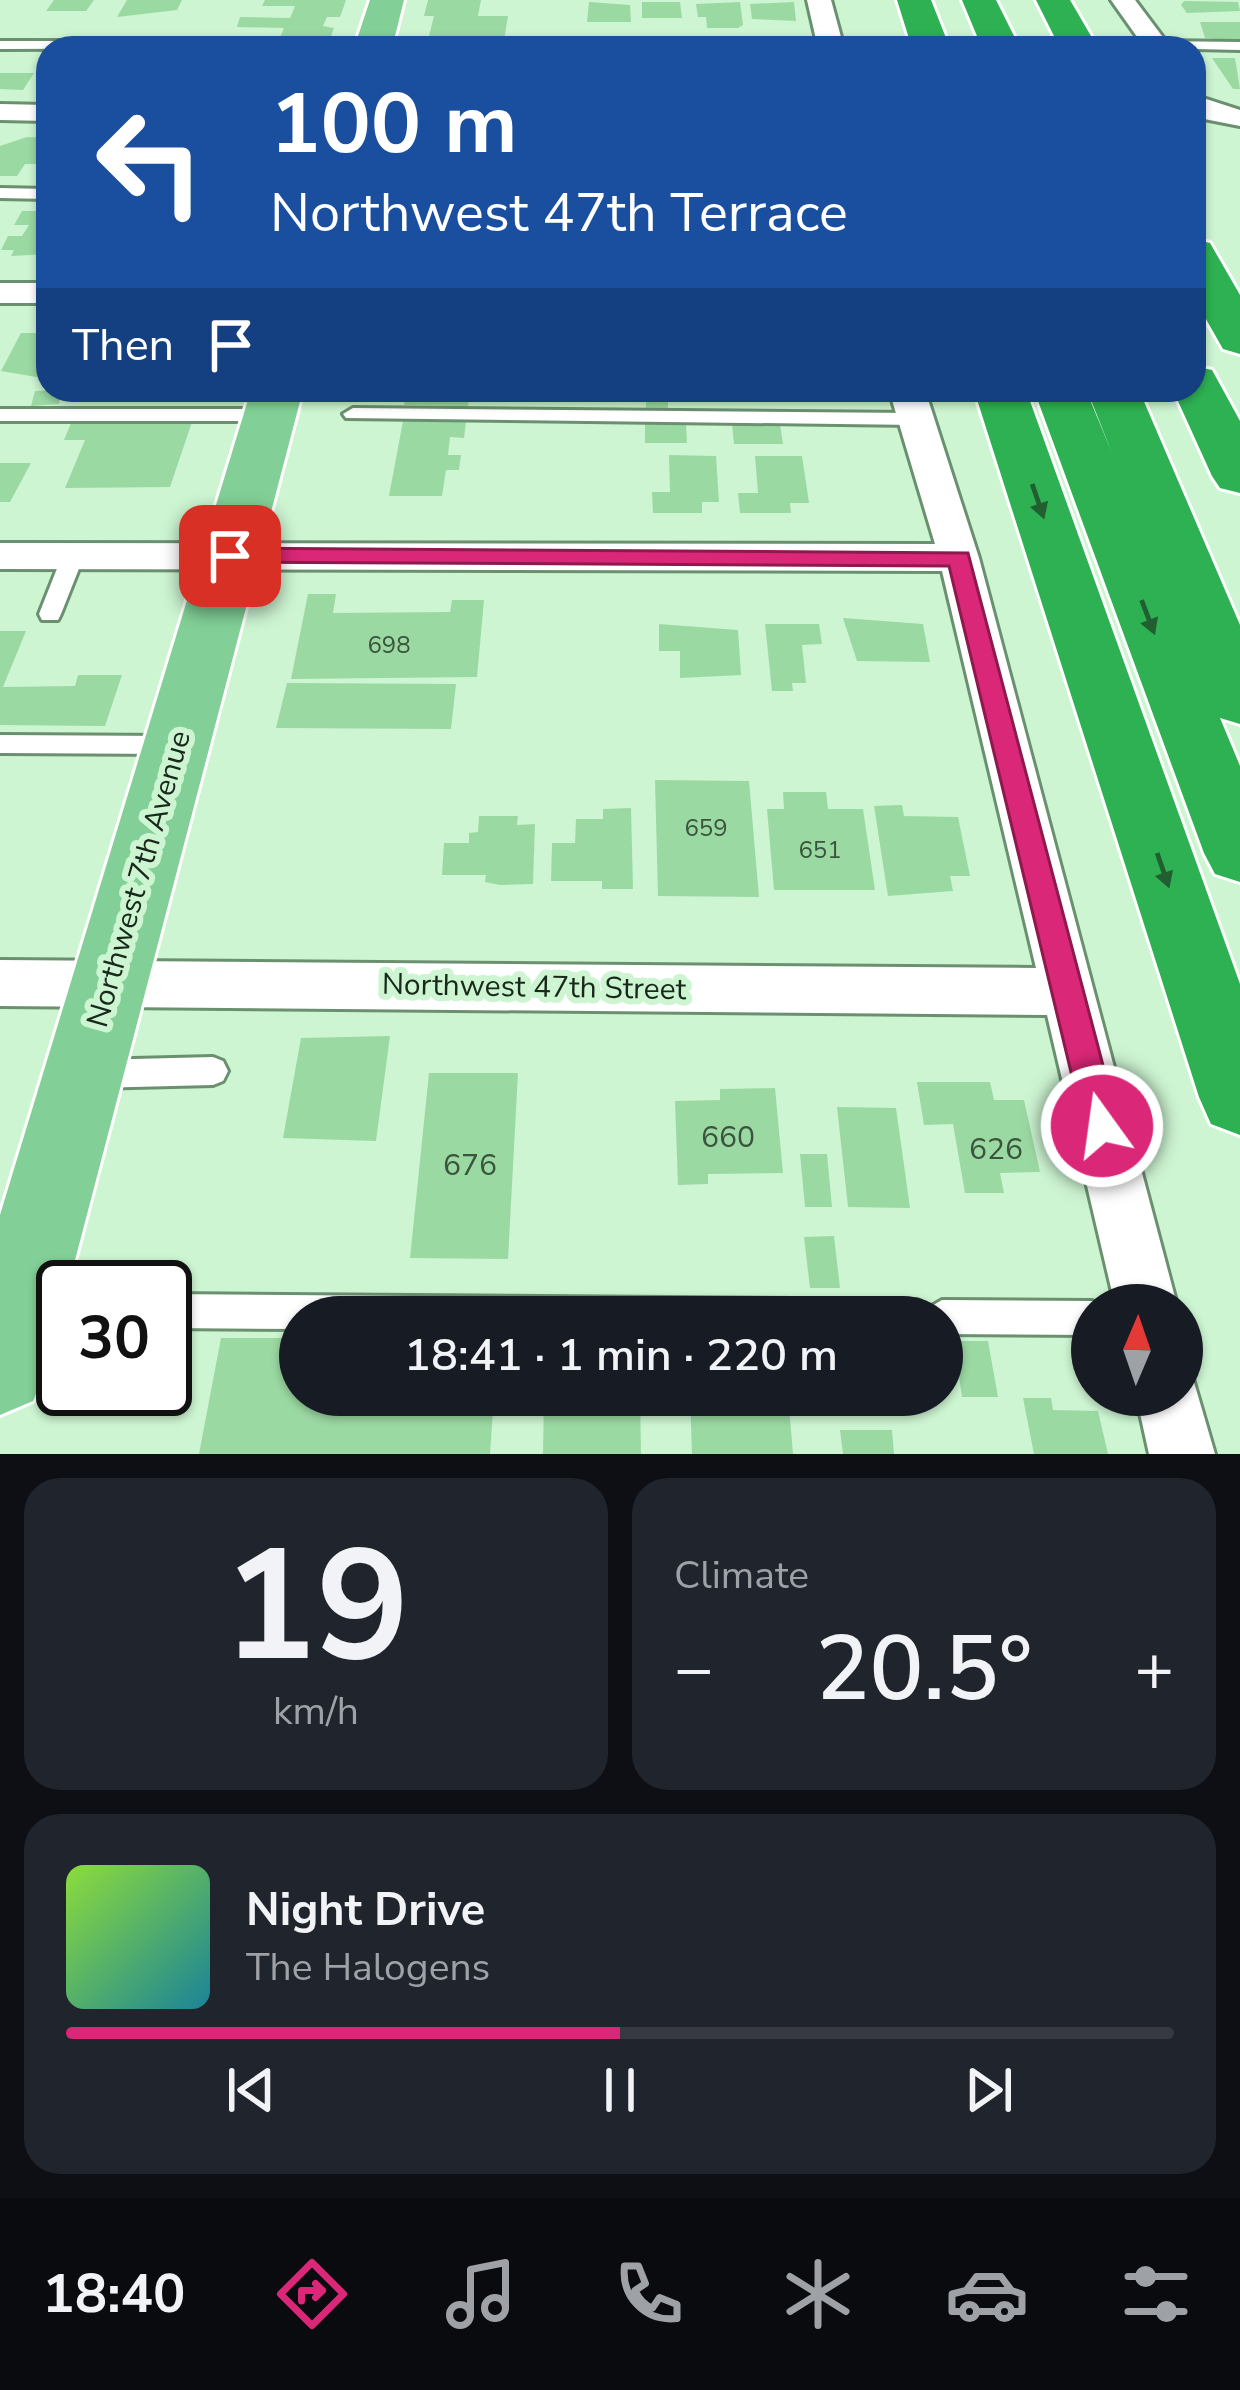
<!DOCTYPE html>
<meta charset="utf-8">
<style>
:root{--surface:#171b24;--page:#20242c;--text:#f1f3f6;--muted:#9ea1a6;--line:#363941;--accent:#db2777}
body{margin:0;font-family:"Nunito Sans",sans-serif;background:var(--page);color:var(--text);height:100vh;display:flex;flex-direction:column;font-size:45px;white-space:nowrap}
*{box-sizing:border-box;margin:0}
p{font-size:39px;color:var(--muted)}
.icon{flex:none;width:66px;height:66px;fill:none;stroke:currentColor;stroke-width:2;stroke-linecap:round;stroke-linejoin:round}
.map{position:relative;height:1454px;overflow:hidden}
.panel{display:flex;flex-direction:column;gap:24px;padding:24px;background:#0d0f14;flex:1}
.panel>*{flex:none}
.banner{position:absolute;left:36px;top:36px;width:1170px;height:366px;border-radius:36px;box-shadow:0 3px 9px #0004;background:#1a4fa0;color:#fff;overflow:hidden}
.needle{width:78px;rotate:2deg}
.tools{position:absolute;left:1071px;top:1284px;display:grid;gap:24px}
.tools a{display:grid;place-items:center;width:132px;height:132px;border-radius:50%;background:var(--surface);box-shadow:0 3px 9px #0004;font-size:60px}
.speed{position:absolute;left:36px;top:1260px;display:flex;gap:24px;font-size:60px;font-weight:700;text-align:center}
.speed>*{display:grid;place-content:center;width:156px;height:156px;border-radius:50%;background:var(--surface);box-shadow:0 3px 9px #0004;line-height:1}
.speed .limit{border:6px solid #111;border-radius:18px;background:#fff;color:#111}
.pin{position:absolute;display:grid;place-items:center;width:102px;height:102px;color:#fff;margin:-51px;border-radius:24px;box-shadow:0 6px 18px #0006}
.me{position:absolute;width:132px;margin:-66px;rotate:346deg;stroke-linejoin:round;filter:drop-shadow(0 0 9px #0008)}
.turn{display:flex;align-items:center;gap:42px;height:252px;padding:0 36px;font-size:54px}
.turn .icon{width:156px;height:156px;stroke-width:2.5}
.turn b{display:block;font-size:84px;line-height:102px}
.then{display:flex;align-items:center;height:114px;padding:0 36px;background:#0003;gap:24px;font-size:45px}
.big{font-size:90px;font-weight:600;line-height:1.1}
.panel .widget{flex:1;display:flex;flex-direction:column;justify-content:center;gap:18px;min-width:0;padding:0 42px;border-radius:36px;background:var(--page)}
.panel .dial{align-items:center;gap:0}
.dial b{font-size:156px;line-height:1}
.song{display:flex;align-items:center;gap:36px}
.cover{width:144px;height:144px;border-radius:18px;background:linear-gradient(135deg,hsl(90 70% 55%),hsl(190 70% 35%))}
.played{height:12px;border-radius:6px;background:linear-gradient(90deg,var(--accent) 50%,var(--line) 50%)}
.keys{display:flex;justify-content:space-around;direction:ltr}
.heat{display:flex;justify-content:space-between;align-items:center;font-size:66px;direction:ltr}
.panel .tiles{flex:1;display:grid;gap:24px;grid-template-columns:1fr 1fr}
.widget:last-child{grid-column:span 2}
.trip{position:absolute;left:279px;top:1296px;width:684px;height:120px;border-radius:60px;background:var(--surface);box-shadow:0 3px 9px #0004;font-weight:600;line-height:120px;text-align:center}
.dock{display:flex;height:192px;justify-content:space-around;align-items:center;background:#090b0e;color:var(--muted)}
.dock .icon{width:84px;height:84px}
.dock .selected{color:var(--accent)}
.dock b{font-size:54px;color:var(--text)}
.map>svg:first-child{display:block}
.building{fill:#9bd9a3}
.lines{fill:none;stroke-linecap:round;stroke-linejoin:round}
.service-casing{stroke:#6b9070;stroke-width:6}
.minor-casing{stroke:#6b9070;stroke-width:6}
.primary-casing{stroke:#fff;stroke-width:6}
.motorway-casing{stroke:#fff;stroke-width:6}
.service{fill:#fff;fill-rule:evenodd}
.minor{fill:#fff;fill-rule:evenodd}
.primary{fill:#82d097;fill-rule:evenodd}
.motorway{fill:#2eb152;fill-rule:evenodd}
.oneway{fill:#215f31}
.route{fill:#db2777;stroke:#8e194d;stroke-width:3}
.labels{text-anchor:middle;dominant-baseline:central;stroke-width:12;stroke-linejoin:round;paint-order:stroke}
.number-label{font-size:24px;fill:#3a543d}
.street-label{font-size:30px;fill:#19281b;stroke:#cdf5d2}
.near-number-label{font-size:30px;fill:#3a543d}
</style>
<div class="map">
<svg width="1240" height="1454" viewBox="0 0 1240 1454">
<rect width="100%" height="100%" fill="#cdf5d2"/>
<path class="building" d="M54,0H94L86,11H46Z
M127,0H182L177,10L117,17Z
M265,0H346L340,17H327L323,26L334,28L329,42L279,40L284,28L237,27L240,17L290,18L295,6H262Z
M428,0H481L478,16H508L504,40H428L434,16H424Z
M1184,1L1238,2L1240,11L1187,13L1181,5Z
M589,2L630,5L631,22H587Z
M642,2H680L682,18H642Z
M740,2L743,25L738,28H707L706,17H698L696,4Z
M794,2L796,21L752,19L750,4Z
M1200,22H1240V41L1205,38Z
M1212,58H1235L1240,89H1233Z
M0,73H34L23,90L0,89Z
M27,137L48,138L39,164H25L17,176H0V146Z
M22,211H48V254L11,256L14,250H1L8,236H22L29,225H14Z
M21,333H48V379L1,371Z
M62,390L59,404L31,406L35,391Z
M407,390H470L468,406L404,405Z
M646,390H668V410L646,409Z
M403,421H466L464,438L450,437L448,455H461L459,470H446L442,496H389Z
M192,422L170,487L65,488L85,440H64L71,423Z
M645,423H686L687,443H645Z
M732,424H780L783,444H734Z
M669,455L716,456L719,502H702V513H653L652,492H670Z
M755,456H802L809,503H790L791,513H740L738,493H758Z
M0,463H31L10,502H0Z
M308,594H336L333,613L450,612L452,600H484L477,677L291,679Z
M843,618L923,624L930,662L857,661Z
M659,624L738,630L741,675L680,678V651H659Z
M765,624H819L822,644L802,645L806,683H792L793,691H772Z
M0,631H26L3,687L75,686L78,675H122L105,726L0,725Z
M287,683L456,684L451,729L276,728Z
M655,780L749,781L759,897L658,896Z
M783,792H826L828,809H863L875,890H774L767,809H784Z
M902,805L904,816L958,817L970,876H950L953,891L888,896L874,806Z
M631,808L633,889H602V881H551L552,843H575L576,819H603V809Z
M479,816H518L517,825L535,824L533,884L500,885L485,882L486,875H442L444,843H469V833L478,832Z
M390,1036L376,1141L283,1138L301,1038Z
M429,1073H518L508,1259L410,1258Z
M917,1082H990L994,1100H1024L1040,1172L1000,1173L1004,1193H965L953,1124L924,1125Z
M775,1088L783,1173L708,1174V1184L678,1185L675,1101L720,1100V1089Z
M837,1107L896,1108L910,1208L848,1207Z
M800,1154H827L832,1207H805Z
M834,1236L840,1288H810L804,1237Z
M221,1338H300V1395H494L490,1454H199Z
M954,1341H988L998,1397H962Z
M544,1395H640L641,1454H543Z
M690,1395H788L793,1454H692Z
M1023,1398H1051L1053,1410L1098,1411L1108,1454H1034Z
M840,1430H892L894,1454H843Z"/>
<g class="lines">
<g class="service-casing">
<path id="service" d="M0,41L830,42L837,46L0,49Z
M1157,41L1240,42V50L1152,48L1150,45Z
M0,188L48,189V199L0,198Z
M353,408L916,413L926,419L916,425L346,418L343,414Z
M0,409H270L280,415L270,421H0Z
M73,549L84,556L61,614L58,620H42L39,614L62,556Z
M0,735L172,736L181,738L184,745L181,752L172,754L0,753Z
M213,1057L223,1061L228,1071L223,1081L213,1085L93,1088L83,1084L78,1074L83,1064L93,1060Z
M0,1293L63,1294V1328L0,1327Z
M165,1294L917,1300L930,1307L942,1300L1092,1301L1101,1305H1092V1335L942,1334V1317H300V1329L165,1328Z
M17,1350L63,1351V1385L17,1384L5,1379L0,1367L5,1355Z"/>
</g>
<g class="minor-casing">
<path id="minor" d="M807,0H831L844,48H818Z
M1111,0H1135L1171,48H1145Z
M1194,95L1240,110V126L1194,117Z
M0,104L48,105V121L0,120Z
M0,283H48V303H0Z
M889,390H925L979,558L1177,1305H1115L1047,1015L0,1006V960L1036,968L942,571L0,569V543L935,544Z
M1182,1369L1191,1372L1215,1454H1149L1136,1395H1182Z"/>
</g>
<g class="primary-casing">
<path id="primary" d="M370,0H404L392,48H354Z
M251,390H303L68,1287H63L47,1368L33,1401L0,1415V1215Z"/>
</g>
<g class="motorway-casing">
<path id="motorway" d="M897,0H931L950,48H912Z
M962,0H996L1020,48H982Z
M1036,0H1070L1098,48H1060Z
M1194,239L1210,243L1240,295V354L1223,349L1194,298Z
M1194,366L1212,370L1240,421V493L1220,488L1212,476L1173,390H1194Z
M974,390H1026L1240,984V1135L1211,1124L1199,1097Z
M1034,390H1086L1112,453L1087,390H1139L1240,625V724L1220,718L1240,766V882L1215,874L1204,853Z"/>
</g>
<use href="#service" class="service"/>
<use href="#minor" class="minor"/>
<use href="#primary" class="primary"/>
<use href="#motorway" class="motorway"/>
</g>
<defs><path id="oneway-solid" d="M-6-.8H1V-3.2L6.5 0L1 3.2V.8H-6Z" transform="scale(3)"/></defs>
<g class="oneway">
<use href="#oneway-solid" transform="translate(1038 501) rotate(71)"/>
<use href="#oneway-solid" transform="translate(1148 617) rotate(69)"/>
<use href="#oneway-solid" transform="translate(1163 870) rotate(71)"/>
</g>
<path class="route" d="M230,548L968,553L1119,1126L1114,1137L1102,1142L1089,1137L1084,1126L949,566L222,562V550Z"/>
<g class="labels">
<g class="number-label">
<text x="389" y="645">698</text>
<text x="706" y="828">659</text>
<text x="820" y="850">651</text>
</g>
<g class="street-label">
<text transform="translate(139 879) rotate(-74)">Northwest 7th Avenue</text>
<text transform="translate(534 987) rotate(1)">Northwest 47th Street</text>
</g>
<g class="near-number-label">
<text x="728" y="1137">660</text>
<text x="996" y="1149">626</text>
<text x="470" y="1165">676</text>
</g>
</g>
</svg>
<div class="tools">
<a><svg class="needle" viewBox="-14 -14 28 28"><path d="M0-13l5 13h-10z" fill="#e53935"/><path d="M0 13l5-13h-10z" fill="#9ea1a6"/></svg></a>
</div>
<div class="speed"><div class="limit">30</div></div>
<div class="pin" style="left:230px;top:556px;background:#d93025"><svg class="icon" aria-label="arrive" viewBox="0 0 24 24"><path d="M6 21V4h12l-3 4 3 4H6"/></svg></div>
<svg class="me" style="left:1102px;top:1126px" viewBox="-20 -20 40 40"><circle r="17" fill="#db2777" stroke="#fff" stroke-width="3"/><path d="M0-11L8 9 0 5-8 9z" fill="#fff"/></svg>
<div class="trip">18:41 · 1 min · 220 m</div>
<div class="banner">
<div class="turn"><svg class="icon" aria-label="left" viewBox="0 0 24 24"><path d="M17 20v-9H6M10 6l-5 5 5 5"/></svg><div><b>100 m</b>Northwest 47th Terrace</div></div>
<div class="then">Then<svg class="icon" aria-label="arrive" viewBox="0 0 24 24"><path d="M6 21V4h12l-3 4 3 4H6"/></svg></div>
</div>
</div>
<section class="panel">
<div class="tiles">
<div class="widget dial"><b>19</b><p>km/h</p></div>
<div class="widget"><p>Climate</p>
<div class="heat"><a>−</a><b class="big">20.5°</b><a>+</a></div>
</div>
<div class="widget">
<div class="song"><i class="cover"></i><div><b>Night Drive</b><p>The Halogens</p></div></div>
<div class="played"></div>
<div class="keys"><svg class="icon" aria-label="previous" viewBox="0 0 24 24"><path d="M18 5L8 12l10 7zM5 5v14"/></svg><svg class="icon" aria-label="pause" viewBox="0 0 24 24"><path d="M8 5v14M16 5v14"/></svg><svg class="icon" aria-label="next" viewBox="0 0 24 24"><path d="M6 5l10 7-10 7zM19 5v14"/></svg></div>
</div>
</div>
</section>
<nav class="dock">
<b>18:40</b>
<svg class="icon selected" aria-label="directions" viewBox="0 0 24 24"><path d="M12 3l9 9-9 9-9-9zM9 14v-3h6M13 9l2 2-2 2"/></svg>
<svg class="icon" aria-label="music" viewBox="0 0 24 24"><path d="M9 18V5l10-2v13"/><circle cx="6" cy="18" r="3"/><circle cx="16" cy="16" r="3"/></svg>
<svg class="icon" aria-label="phone" viewBox="0 0 24 24"><path d="M5 4h4l2 5-3 2q2 4 5 5l2-3 5 2v4C11 20 4 13 5 4z"/></svg>
<svg class="icon" aria-label="climate" viewBox="0 0 24 24"><path d="M12 3v18M4 7l16 10M4 17L20 7"/></svg>
<svg class="icon" aria-label="car" viewBox="0 0 24 24"><path d="M5 17H2v-5l4-1 3-4h7l3 4 3 1v5h-3M9 17h6M6 11h13"/><circle cx="7" cy="17" r="2"/><circle cx="17" cy="17" r="2"/></svg>
<svg class="icon" aria-label="filters" viewBox="0 0 24 24"><path d="M4 7h16M4 17h16"/><circle cx="9" cy="7" r="2"/><circle cx="15" cy="17" r="2"/></svg>
</nav>
